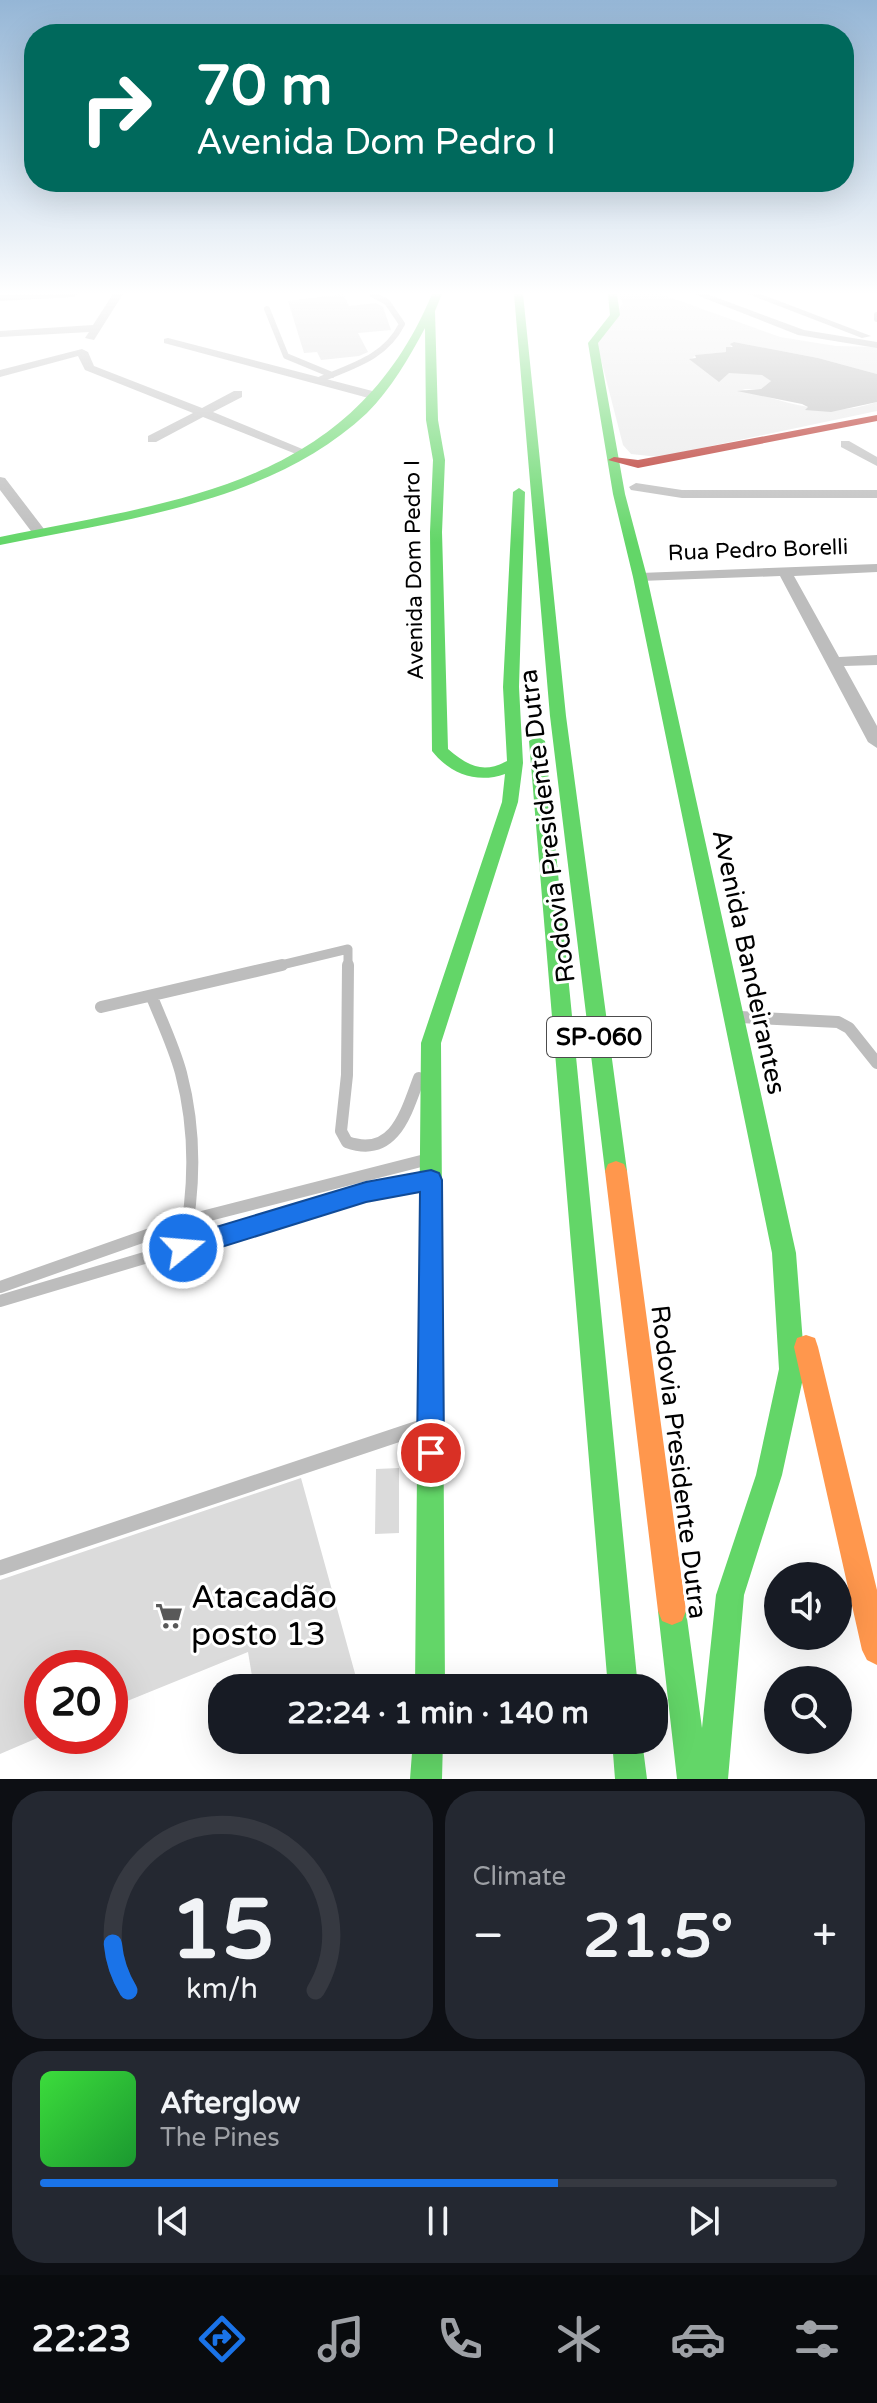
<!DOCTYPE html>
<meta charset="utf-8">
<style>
:root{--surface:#171b24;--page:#242831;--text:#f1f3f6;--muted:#9ea1a6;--line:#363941;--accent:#1a73e8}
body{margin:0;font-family:"Varela Round",sans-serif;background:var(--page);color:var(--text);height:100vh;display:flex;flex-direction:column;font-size:30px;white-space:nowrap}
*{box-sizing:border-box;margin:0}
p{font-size:26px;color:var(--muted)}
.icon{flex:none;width:44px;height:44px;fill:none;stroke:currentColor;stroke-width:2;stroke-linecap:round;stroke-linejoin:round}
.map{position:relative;height:1779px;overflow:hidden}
.panel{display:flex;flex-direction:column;gap:12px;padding:12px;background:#0d0f14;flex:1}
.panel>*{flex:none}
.banner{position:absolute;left:24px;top:24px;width:830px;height:168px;border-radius:32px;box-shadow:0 8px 32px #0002;background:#00695c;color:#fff;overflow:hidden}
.buttons{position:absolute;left:764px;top:1562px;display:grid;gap:16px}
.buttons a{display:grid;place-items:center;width:88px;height:88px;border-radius:50%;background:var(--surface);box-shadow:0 8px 32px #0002;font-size:40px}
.speed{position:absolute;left:24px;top:1650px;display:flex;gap:16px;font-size:40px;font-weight:700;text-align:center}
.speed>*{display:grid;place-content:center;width:104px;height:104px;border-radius:50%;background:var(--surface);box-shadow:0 8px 32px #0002;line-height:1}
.speed .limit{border:12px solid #d22;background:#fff;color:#111}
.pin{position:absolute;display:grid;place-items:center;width:68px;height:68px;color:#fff;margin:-34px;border:4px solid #fff;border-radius:50%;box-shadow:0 2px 8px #0007}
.me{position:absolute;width:88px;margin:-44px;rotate:73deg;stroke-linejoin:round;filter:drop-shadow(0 0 6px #0008)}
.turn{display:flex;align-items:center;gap:28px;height:168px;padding:0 40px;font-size:36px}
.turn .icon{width:104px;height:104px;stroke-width:2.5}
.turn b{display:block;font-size:56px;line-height:68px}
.big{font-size:60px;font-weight:700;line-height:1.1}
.panel .card{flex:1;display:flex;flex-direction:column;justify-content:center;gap:12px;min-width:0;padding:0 28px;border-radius:32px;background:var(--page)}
.panel .dial{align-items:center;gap:0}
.dial svg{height:208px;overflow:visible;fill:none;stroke:var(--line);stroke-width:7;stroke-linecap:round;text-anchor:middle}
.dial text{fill:var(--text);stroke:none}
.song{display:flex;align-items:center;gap:24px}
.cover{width:96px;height:96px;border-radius:12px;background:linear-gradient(135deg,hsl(120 70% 55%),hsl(130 70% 35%))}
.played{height:8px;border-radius:4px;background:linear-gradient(90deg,var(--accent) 65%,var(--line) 65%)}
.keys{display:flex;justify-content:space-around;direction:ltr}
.heat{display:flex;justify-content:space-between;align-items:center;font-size:44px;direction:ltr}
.panel .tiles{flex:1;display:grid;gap:12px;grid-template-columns:1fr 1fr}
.card:last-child{grid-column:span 2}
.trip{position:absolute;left:208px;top:1674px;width:460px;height:80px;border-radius:32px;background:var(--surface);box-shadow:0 8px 32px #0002;font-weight:700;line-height:80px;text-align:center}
.tab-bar{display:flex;height:128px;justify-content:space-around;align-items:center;background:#090b0e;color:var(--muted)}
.tab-bar .icon{width:56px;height:56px}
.tab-bar .selected{color:var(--accent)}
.tab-bar b{font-size:36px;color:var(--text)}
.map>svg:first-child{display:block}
.green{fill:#e8e8e8}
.water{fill:#bababa}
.building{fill:#dbdbdb}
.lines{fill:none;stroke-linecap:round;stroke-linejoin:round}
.lane-far3{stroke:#bdbdbd;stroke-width:6}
.lane-far2{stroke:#bdbdbd;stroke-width:9}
.lane-far1{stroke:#bdbdbd;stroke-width:12}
.lane{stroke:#bdbdbd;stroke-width:15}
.street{fill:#bdbdbd;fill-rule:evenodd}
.fast{fill:#63d668;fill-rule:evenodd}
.slow{fill:#ff974d;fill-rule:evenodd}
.jam{fill:#b3261e;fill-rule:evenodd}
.route{fill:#1a73e8;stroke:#114b97;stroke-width:2}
.labels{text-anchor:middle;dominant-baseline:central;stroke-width:6;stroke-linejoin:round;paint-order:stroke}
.far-street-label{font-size:22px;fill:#000;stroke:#fff}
.shield{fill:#fff;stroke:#4c4c4c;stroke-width:2}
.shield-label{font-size:24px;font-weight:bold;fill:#000}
.street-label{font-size:26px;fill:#000;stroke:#fff}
.near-poi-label{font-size:32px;fill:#000;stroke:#fff;text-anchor:start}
</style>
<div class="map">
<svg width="877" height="1779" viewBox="0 0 877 1779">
<rect width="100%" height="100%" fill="#fff"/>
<path class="green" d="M618,294H661L780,337L836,346L877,347V374L818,358L734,342L727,352L696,355L691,359C724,389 746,358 771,381L761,389H742C787,403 829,419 877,402V411L659,457L631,454L623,445L597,344L623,303Z"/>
<path class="water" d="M734,342L818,358L877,374V402L831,412L805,410L808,407L802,404L737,391L761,389L771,381L762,375L729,373L719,382L689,359L696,358L695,355L726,352V347H733L730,344Z"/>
<path class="building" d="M343,294L349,306L376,303L383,307L391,330L358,333L368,352L359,356L321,360L317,352L304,353L288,301Z
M399,1468V1533L375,1534L376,1469Z
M301,1478L359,1688H254L248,1652L110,1708V1668H42V1736L0,1754V1580Z"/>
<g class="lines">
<path class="lane-far3" d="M267,309L286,356L332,375
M877,315V319
M319,380C352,366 385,358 402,324L387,302L372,294"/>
<path class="lane-far2" d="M273,967L348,949V967"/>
<path class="lane-far1" d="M348,965L347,1075L341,1131L347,1142C394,1159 406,1113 419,1078
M152,997C162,1022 174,1047 181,1073C196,1130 195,1191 183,1248
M101,1007L282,965
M740,1017L838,1022L849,1028L877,1063
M0,1287L190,1220L425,1160
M0,1301L366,1192L425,1181"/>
<path class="lane" d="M0,1568L421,1427"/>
<path class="street" d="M78,294L73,297L0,301V295Z
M113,294H123L94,340L85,338L89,332L0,337V331L93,325Z
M694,294H707L804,330L877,342V348L798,335Z
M748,294H761L871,336L862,338Z
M168,338L380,393L382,396L376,400L164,343V339Z
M82,349L88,352L94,366L202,408L234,391H242V397L213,412L312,453L301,456L203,417L156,442H148V436L193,413L85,370L78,356L0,377V370Z
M841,441H849L877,457V466L841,447Z
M0,477L5,478L44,529V535H34L0,490Z
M636,483L682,490H877V498H682L631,490L629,487Z
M877,564V572L794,576L839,657L877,655V665L844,666L877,726V748L868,742L780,576L640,581L633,577L640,573Z"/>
<path class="fast" d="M432,294H442L435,311L438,420L445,460L442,532L448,749C468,766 483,774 507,761L503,687L513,492L519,488L525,492L519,687L523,763L518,802L441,1043L445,1688H415L421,1043L502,802L505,774C477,784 450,774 432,751L430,532L433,460L426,420L425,328C409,358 391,389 367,413C270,504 124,519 0,545V537C180,500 352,486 432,294Z
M514,294H523L566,716L627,1171L624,1178L616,1181L608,1178L605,1171L550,716Z
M608,294H617L620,315L598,343L625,494L647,577L796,1253L805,1369L782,1475L744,1595L728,1779H677L658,1611L662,1601L672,1597L682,1601L686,1611L702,1728L716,1595L756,1475L779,1369L772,1253L633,577L613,494L588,343L610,315Z
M537,736L545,741L638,1688H608L529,741Z
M413,1740H443L442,1779H410Z
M612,1740H642L647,1779H615Z"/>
<path class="slow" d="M616,1161L624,1164L627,1171L686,1611L682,1621L672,1625L662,1621L658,1611L605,1171L608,1164Z
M806,1335L815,1338L818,1347L877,1590V1665L867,1660L862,1650L794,1347L797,1338Z"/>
<path class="jam" d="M877,415V421L638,468L608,460L614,457L638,460Z"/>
</g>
<linearGradient id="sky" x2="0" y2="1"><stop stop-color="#95b6d6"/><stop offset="0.54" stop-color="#fff"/><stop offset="1" stop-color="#fff" stop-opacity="0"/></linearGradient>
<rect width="877" height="543" fill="url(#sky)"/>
<path class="route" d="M431,1170L439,1173L442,1180L444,1453L440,1463L431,1467L421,1463L417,1453L420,1192L366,1202L183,1259L174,1256L171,1248L174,1240L183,1237L366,1182Z"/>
<defs>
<g id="supermarket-bare" transform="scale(2.16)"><path d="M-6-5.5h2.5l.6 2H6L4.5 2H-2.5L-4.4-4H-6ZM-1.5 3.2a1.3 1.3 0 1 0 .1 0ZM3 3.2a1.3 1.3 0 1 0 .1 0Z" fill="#595959" stroke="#fff" stroke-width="2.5" paint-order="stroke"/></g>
</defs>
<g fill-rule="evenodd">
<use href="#supermarket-bare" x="169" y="1616"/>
</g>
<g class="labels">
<g class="far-street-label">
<text transform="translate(758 550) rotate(-2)">Rua Pedro Borelli</text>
<text transform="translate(414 570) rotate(-91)">Avenida Dom Pedro I</text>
</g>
<rect class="shield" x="547" y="1017" width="104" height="40" rx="6"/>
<g class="shield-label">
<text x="599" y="1037">SP-060</text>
</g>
<g class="street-label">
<text transform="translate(547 826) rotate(-97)">Rodovia Presidente Dutra</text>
<text transform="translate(749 962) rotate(78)">Avenida Bandeirantes</text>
<text transform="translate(679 1462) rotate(83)">Rodovia Presidente Dutra</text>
</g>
<g class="near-poi-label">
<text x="191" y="1598">Atacadão<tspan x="191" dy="37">posto 13</tspan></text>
</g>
</g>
</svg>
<div class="buttons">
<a><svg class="icon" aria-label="sound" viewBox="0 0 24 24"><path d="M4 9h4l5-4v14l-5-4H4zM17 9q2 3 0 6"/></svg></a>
<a><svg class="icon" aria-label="search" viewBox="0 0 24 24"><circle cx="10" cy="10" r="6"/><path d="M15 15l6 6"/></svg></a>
</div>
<div class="speed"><div class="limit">20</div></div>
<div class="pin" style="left:431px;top:1453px;background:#d93025"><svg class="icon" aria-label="arrive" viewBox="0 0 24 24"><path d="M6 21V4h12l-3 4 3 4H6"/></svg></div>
<svg class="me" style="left:183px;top:1248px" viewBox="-20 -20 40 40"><circle r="17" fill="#1a73e8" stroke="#fff" stroke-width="3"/><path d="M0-11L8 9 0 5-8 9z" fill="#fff"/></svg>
<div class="trip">22:24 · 1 min · 140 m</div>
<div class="banner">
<div class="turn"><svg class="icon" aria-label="right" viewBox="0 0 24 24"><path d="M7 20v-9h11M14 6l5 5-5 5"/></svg><div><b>70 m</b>Avenida Dom Pedro I</div></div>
</div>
</div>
<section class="panel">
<div class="tiles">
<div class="card dial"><svg viewBox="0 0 100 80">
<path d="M14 69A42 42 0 1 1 86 69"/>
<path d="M14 69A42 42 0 0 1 8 51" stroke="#1a73e8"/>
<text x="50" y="56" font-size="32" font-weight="700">15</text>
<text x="50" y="72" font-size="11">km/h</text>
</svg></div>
<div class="card"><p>Climate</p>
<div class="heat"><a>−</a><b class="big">21.5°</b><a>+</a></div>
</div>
<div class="card">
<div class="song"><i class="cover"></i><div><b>Afterglow</b><p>The Pines</p></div></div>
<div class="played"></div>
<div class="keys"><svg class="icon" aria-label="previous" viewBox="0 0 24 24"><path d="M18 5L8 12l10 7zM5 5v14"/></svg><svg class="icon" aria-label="pause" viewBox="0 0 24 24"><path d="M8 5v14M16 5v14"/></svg><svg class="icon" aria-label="next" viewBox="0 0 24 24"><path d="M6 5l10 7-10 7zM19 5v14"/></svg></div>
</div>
</div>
</section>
<nav class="tab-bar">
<b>22:23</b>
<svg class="icon selected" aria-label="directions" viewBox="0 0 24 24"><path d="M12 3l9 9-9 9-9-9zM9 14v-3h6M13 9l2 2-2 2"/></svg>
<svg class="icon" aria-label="music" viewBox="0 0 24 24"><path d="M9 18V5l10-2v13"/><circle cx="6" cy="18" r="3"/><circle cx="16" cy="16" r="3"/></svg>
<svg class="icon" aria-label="phone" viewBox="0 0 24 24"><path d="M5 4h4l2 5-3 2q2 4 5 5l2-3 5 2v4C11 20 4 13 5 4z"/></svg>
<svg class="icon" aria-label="climate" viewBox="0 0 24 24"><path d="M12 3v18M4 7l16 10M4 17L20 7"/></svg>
<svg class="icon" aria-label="car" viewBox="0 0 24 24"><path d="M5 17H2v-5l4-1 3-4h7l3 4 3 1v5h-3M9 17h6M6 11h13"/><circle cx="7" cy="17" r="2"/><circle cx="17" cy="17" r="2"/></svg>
<svg class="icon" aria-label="filters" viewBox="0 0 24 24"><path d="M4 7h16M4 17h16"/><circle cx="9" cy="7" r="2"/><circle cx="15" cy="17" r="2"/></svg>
</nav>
